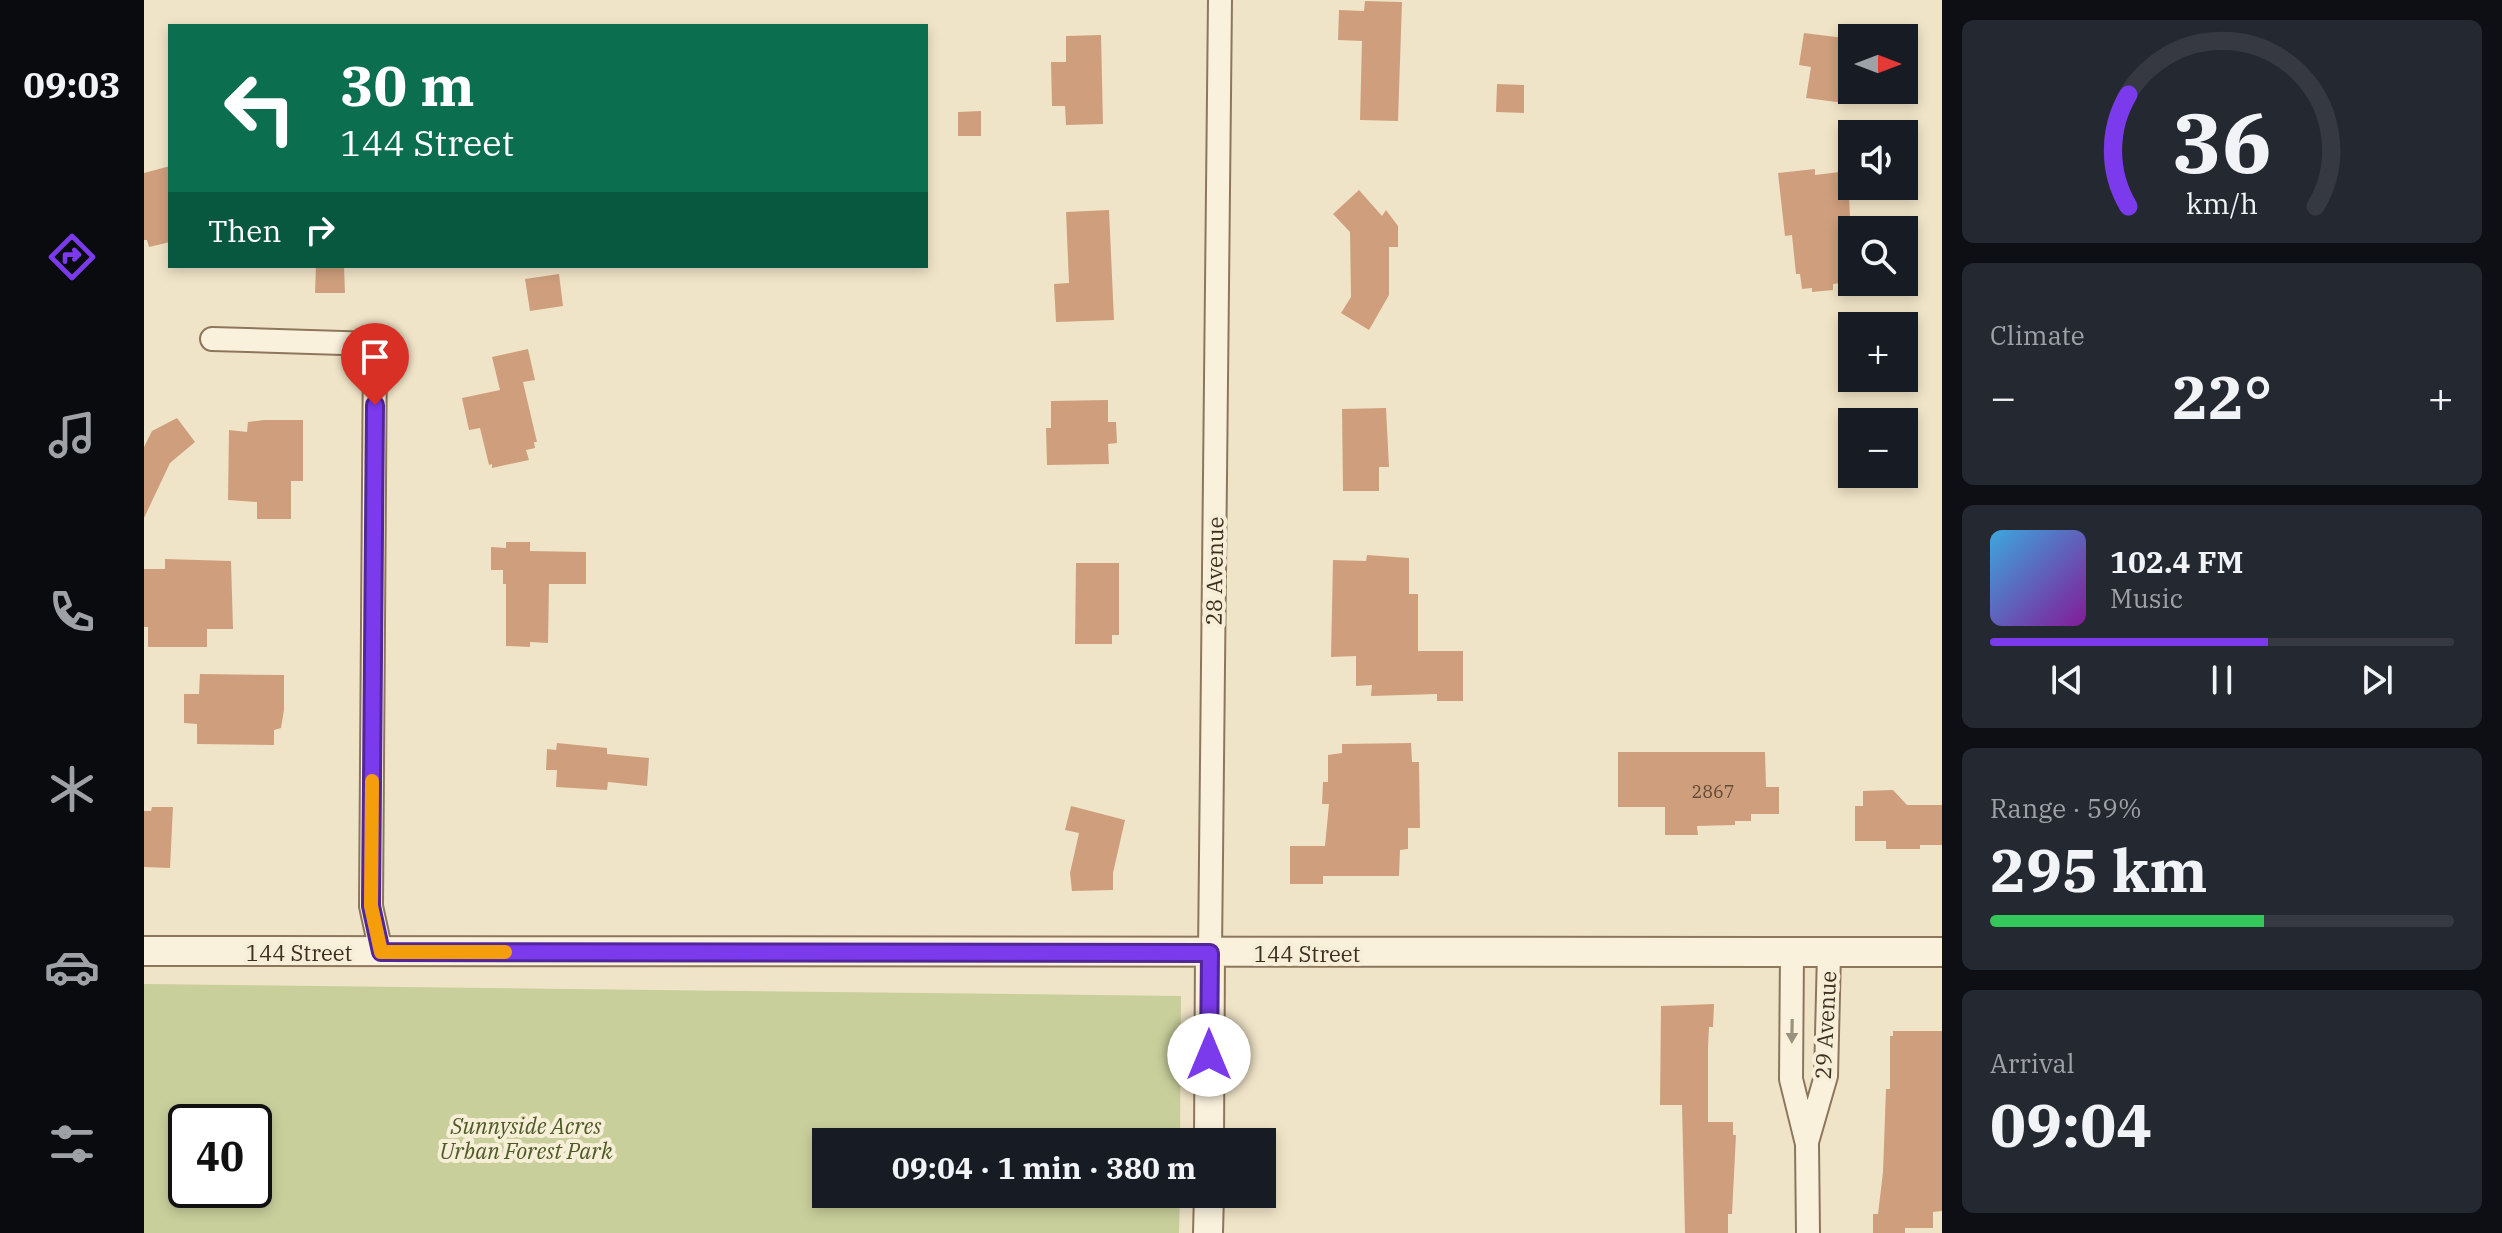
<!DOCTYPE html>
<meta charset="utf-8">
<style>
:root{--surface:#171b24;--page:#242831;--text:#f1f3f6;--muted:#9ea1a6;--line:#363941;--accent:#7c3aed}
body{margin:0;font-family:"IBM Plex Serif",serif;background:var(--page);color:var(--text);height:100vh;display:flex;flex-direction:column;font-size:30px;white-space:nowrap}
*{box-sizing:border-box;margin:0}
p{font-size:26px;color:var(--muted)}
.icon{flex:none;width:44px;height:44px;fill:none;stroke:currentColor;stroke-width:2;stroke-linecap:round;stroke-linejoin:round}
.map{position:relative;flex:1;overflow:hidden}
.side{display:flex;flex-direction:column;gap:20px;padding:20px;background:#0d0f14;width:560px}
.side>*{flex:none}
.banner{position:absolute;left:24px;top:24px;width:760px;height:244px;border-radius:0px;box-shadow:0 4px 12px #0003;background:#0b6e4f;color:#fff;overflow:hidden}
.needle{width:52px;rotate:90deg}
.buttons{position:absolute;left:1694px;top:24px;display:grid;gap:16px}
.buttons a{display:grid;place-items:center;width:80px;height:80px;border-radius:0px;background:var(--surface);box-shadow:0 4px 12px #0003;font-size:40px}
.speed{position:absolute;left:24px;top:1104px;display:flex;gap:16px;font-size:40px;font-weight:700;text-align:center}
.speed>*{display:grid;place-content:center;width:104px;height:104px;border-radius:50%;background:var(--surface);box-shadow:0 4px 12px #0003;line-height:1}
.speed .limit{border:4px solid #111;border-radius:12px;background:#fff;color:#111}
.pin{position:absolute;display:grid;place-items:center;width:68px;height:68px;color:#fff;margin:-82px -34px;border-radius:50% 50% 50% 0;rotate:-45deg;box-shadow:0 0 8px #0007}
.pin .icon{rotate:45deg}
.me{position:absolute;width:88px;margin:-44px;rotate:0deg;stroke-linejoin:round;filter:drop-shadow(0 0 6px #0008)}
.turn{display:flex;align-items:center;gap:28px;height:168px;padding:0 40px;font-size:36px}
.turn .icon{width:104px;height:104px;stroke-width:2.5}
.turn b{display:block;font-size:56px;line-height:68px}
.then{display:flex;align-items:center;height:76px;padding:0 40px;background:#0003;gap:16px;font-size:30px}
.big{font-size:60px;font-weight:700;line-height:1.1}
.side .tile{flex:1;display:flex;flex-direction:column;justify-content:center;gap:12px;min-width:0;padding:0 28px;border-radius:12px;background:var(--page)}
.side .dial{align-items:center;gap:0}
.dial svg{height:208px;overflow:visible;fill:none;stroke:var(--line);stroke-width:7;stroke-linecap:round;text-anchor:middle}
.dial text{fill:var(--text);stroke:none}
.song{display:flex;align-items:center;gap:24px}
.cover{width:96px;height:96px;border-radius:12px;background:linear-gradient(135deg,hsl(200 70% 55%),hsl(290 70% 35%))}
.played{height:8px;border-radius:4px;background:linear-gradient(90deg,var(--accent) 60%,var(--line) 60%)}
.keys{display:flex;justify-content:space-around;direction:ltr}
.heat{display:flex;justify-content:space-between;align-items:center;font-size:44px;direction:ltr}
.charge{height:12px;border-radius:6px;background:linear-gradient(90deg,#34c759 59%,var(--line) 0)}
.trip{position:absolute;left:668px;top:1128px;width:464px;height:80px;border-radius:0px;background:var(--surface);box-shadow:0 4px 12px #0003;font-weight:700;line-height:80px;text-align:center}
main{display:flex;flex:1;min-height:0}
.menu{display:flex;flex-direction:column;width:144px;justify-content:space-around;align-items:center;background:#090b0e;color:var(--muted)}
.menu .icon{width:56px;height:56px}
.menu .selected{color:var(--accent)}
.menu b{font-size:36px;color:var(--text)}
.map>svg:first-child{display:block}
.green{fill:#c9cf9b;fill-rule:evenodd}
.building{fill:#cf9f7d}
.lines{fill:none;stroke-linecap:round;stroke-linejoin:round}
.minor-casing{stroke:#8d765c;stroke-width:26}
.tertiary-casing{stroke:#8d765c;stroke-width:32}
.minor{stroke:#faf1dc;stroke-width:22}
.tertiary{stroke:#faf1dc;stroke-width:28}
.oneway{fill:#9c907e}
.route-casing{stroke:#51269a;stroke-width:20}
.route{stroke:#7c3aed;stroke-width:14}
.slow{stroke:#f59e0b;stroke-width:14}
.labels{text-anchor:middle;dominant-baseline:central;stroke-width:8;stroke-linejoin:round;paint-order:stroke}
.number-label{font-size:18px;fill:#624a37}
.street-label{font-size:22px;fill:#3d2e20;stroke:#f7eed8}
.park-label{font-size:22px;font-style:italic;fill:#4d5a26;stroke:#f7eed8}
</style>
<main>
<nav class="menu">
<b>09:03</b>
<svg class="icon selected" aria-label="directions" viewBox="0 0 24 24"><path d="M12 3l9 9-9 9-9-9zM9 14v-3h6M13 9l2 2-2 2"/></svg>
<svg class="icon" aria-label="music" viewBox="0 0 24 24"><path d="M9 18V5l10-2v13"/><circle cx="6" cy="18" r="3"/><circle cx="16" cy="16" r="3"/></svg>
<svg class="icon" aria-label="phone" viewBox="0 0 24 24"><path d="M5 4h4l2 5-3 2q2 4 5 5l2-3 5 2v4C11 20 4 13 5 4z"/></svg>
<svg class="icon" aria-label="climate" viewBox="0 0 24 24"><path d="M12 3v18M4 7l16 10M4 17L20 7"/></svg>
<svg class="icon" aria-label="car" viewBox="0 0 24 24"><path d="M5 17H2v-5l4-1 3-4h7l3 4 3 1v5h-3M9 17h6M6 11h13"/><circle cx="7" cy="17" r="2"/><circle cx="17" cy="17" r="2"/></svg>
<svg class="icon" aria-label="filters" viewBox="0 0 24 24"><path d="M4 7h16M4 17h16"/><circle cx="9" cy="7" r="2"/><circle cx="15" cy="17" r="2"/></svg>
</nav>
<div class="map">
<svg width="1798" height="1233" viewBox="0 0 1798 1233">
<rect width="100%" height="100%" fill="#f0e4c8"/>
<path class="green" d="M0,984L1037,996L1036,1142H682V1194H1036L1035,1233H0ZM42,1122H110V1190H42Z"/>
<path class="building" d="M1221,1L1258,2L1254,121L1216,120L1218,41L1194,40L1195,10L1220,11Z
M1660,33L1708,39V104L1662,98L1667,67L1655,65Z
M957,35L959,124L922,125L921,106H908L907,62H922V36Z
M1353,84L1380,85V113L1352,112Z
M837,111V136H814V112Z
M26,166V242L5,247L3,240H0V173Z
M1671,169V175L1704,171L1708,263H1702L1704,282L1689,284V290L1668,292V288L1658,289L1656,274H1652L1648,235L1641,236L1634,173Z
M1215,190L1238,216L1242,210L1254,226V247H1245V295L1225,330L1197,313L1207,297L1206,232L1189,214Z
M965,210L970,320L912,322L910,284L925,283L922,212Z
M172,266H200L201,293H171Z
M415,274L419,306L386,311L381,279Z
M384,349L391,380L379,382L393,442H390L391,448L382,450L385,460L348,468V464L345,465L336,428L325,430L318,398L356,390L348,357Z
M964,400V422H972L973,443L964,444L965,464L903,465L902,428H907V401Z
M1242,408L1245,467H1235V491H1199L1198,409Z
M33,418L51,442L26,463L0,518V447L8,431Z
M120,420H159V481H147V519H113V502L84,500L85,430L103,432L104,422Z
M362,542H386V551L442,552V584H405L404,643L386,642V647L362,646V584H359V570H347V547L362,548Z
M1223,555L1265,558V594H1274V651H1319V701H1293V694L1227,696L1228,685L1212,686V656L1187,657L1189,560L1222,561Z
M21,559L87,561L89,629H63V647H4V627H0V569H21Z
M932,563H975V635H968V644H931Z
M56,674L140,675V710L137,728L130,730V745L53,744V724L40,723V694H55Z
M413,743L463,748V754L505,758L503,786L464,782L463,790L412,787L413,770H402L403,749L412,750Z
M1267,743L1268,762H1275L1276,828H1264V849L1256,850L1255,876H1179V884H1146V846H1181L1185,804H1178L1179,782H1184V755L1198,753V744Z
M1474,752H1621L1622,787H1635V814H1607V821H1591V825L1553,826L1554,835H1521V807H1474Z
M1749,790L1763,805H1798V845H1776V849H1742V841H1711V806H1719V791Z
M927,806L981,820L969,873V890L928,891L926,873L935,833L921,830Z
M8,807H29L26,868L0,867V811H7Z
M1570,1004L1569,1027H1565L1564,1047V1122H1589V1135H1592L1588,1214H1584V1233H1541L1538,1105H1516L1517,1006Z
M1749,1031H1798V1211L1789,1212V1228H1761V1233H1729V1214H1734L1739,1172L1742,1089H1746V1036H1749Z"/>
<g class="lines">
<g class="minor-casing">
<path id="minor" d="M68,339L231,344L227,906L237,952
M1066,953L1076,0
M1648,953L1647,1079L1663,1144L1664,1233
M1663,1142L1682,1076L1685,953"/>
</g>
<g class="tertiary-casing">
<path id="tertiary" d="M0,951L1798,952
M1065,1142L1066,953
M1064,1233L1065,1194"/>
</g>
<use href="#minor" class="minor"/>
<use href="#tertiary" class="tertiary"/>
</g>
<defs><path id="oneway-solid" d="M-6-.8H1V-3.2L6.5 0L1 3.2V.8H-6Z" transform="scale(2)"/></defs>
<use class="oneway" href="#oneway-solid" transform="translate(1648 1031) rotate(91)"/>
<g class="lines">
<g class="route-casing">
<path id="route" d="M231,405L227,906L237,952L1066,953L1065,1055"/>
</g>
<use href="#route" class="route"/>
<path class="slow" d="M228,781L227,906L237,952H361"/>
</g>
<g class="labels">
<g class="number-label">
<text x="1569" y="791">2867</text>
</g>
<g class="street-label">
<text transform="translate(1070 571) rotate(-89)">28 Avenue</text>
<text x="155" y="952">144 Street</text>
<text x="1163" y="953">144 Street</text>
<text transform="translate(1681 1025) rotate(-87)">29 Avenue</text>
</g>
<g class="park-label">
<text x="382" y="1125">Sunnyside Acres<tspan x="382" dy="25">Urban Forest Park</tspan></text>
</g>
</g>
</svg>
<div class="buttons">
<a><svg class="needle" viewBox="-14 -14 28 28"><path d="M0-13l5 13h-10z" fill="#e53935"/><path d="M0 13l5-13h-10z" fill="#9ea1a6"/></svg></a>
<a><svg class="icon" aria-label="sound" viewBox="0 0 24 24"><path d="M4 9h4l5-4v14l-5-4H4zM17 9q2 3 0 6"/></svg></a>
<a><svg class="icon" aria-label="search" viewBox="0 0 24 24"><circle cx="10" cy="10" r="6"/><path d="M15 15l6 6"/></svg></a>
<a>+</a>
<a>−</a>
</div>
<div class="speed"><div class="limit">40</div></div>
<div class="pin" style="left:231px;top:405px;background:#d93025"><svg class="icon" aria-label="arrive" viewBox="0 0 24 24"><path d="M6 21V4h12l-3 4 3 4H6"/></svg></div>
<svg class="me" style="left:1065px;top:1055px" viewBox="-20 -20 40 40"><circle r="19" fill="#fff"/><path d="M0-13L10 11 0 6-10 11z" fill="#7c3aed"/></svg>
<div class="trip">09:04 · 1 min · 380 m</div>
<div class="banner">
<div class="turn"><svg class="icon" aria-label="left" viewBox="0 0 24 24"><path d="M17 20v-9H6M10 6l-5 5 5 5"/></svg><div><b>30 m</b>144 Street</div></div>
<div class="then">Then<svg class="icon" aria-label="right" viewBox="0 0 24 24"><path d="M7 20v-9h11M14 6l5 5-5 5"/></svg></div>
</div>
</div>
<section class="side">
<div class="tile dial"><svg viewBox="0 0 100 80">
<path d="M14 69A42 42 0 1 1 86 69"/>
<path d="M14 69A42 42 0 0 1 14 26" stroke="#7c3aed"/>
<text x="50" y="56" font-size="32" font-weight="700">36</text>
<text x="50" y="72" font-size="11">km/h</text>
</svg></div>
<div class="tile"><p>Climate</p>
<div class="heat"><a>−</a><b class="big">22°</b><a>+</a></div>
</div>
<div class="tile">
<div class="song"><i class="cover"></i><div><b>102.4 FM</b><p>Music</p></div></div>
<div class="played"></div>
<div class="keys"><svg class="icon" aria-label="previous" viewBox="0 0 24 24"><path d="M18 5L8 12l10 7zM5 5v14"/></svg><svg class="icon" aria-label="pause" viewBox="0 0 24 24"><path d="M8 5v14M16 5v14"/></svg><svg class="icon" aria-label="next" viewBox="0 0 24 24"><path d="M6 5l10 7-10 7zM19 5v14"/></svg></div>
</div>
<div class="tile"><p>Range · 59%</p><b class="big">295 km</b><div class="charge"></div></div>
<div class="tile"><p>Arrival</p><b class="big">09:04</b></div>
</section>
</main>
